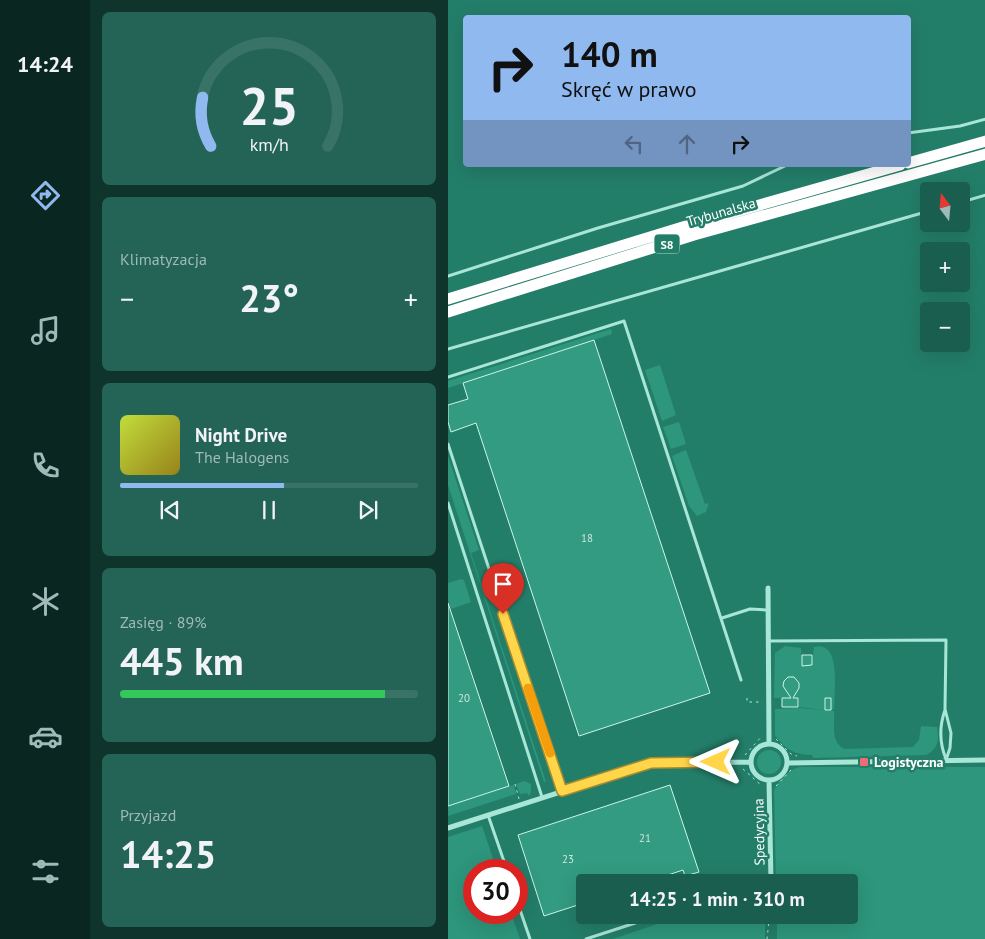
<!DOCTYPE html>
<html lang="pl">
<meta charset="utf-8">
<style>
:root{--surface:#1a5e4f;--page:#236456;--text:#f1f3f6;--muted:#9fbab7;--line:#387366;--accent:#90b9f0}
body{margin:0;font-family:"PT Sans",sans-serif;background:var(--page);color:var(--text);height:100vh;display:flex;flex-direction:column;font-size:19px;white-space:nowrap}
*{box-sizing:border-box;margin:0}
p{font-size:16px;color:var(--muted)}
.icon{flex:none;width:28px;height:28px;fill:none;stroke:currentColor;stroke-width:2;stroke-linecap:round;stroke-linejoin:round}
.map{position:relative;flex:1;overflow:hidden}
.drawer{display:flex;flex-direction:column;gap:12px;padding:12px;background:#0e342b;width:358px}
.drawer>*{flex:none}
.banner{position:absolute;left:15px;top:15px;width:448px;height:152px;border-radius:5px;box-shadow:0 5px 20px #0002;background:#90b9f0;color:#111;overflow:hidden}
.needle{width:32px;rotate:344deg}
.buttons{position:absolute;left:472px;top:182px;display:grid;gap:10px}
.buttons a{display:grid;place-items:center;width:50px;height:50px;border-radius:5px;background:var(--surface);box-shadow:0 5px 20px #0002;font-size:25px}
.speed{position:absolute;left:15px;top:859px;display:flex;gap:10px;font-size:25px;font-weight:700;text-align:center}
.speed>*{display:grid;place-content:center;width:65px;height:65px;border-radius:50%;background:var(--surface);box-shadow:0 5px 20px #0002;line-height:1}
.speed .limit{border:8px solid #d22;background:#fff;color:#111}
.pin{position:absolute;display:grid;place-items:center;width:42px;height:42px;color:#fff;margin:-51px -21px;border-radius:50% 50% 50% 0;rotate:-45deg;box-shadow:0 0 5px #0007}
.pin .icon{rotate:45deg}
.me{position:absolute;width:55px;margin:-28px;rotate:270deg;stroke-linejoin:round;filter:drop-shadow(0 0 4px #0008)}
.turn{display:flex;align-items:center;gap:18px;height:105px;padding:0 15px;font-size:22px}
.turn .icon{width:65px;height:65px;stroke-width:2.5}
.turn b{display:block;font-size:35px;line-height:42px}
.lanes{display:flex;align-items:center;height:48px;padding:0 15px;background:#0003;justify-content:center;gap:25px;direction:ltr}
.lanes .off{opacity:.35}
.big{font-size:38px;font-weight:600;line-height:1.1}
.drawer .widget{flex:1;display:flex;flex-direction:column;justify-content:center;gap:8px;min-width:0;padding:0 18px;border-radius:8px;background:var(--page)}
.drawer .dial{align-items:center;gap:0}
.dial svg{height:130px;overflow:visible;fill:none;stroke:var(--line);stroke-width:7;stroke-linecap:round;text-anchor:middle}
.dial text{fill:var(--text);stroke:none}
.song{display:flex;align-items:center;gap:15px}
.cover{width:60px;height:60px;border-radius:8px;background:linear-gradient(135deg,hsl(70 70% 55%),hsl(50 70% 35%))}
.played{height:5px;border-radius:2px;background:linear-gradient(90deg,var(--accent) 55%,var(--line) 55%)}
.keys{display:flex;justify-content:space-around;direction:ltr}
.heat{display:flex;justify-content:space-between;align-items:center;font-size:28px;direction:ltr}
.charge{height:8px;border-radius:4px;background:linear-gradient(90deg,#34c759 89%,var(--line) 0)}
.trip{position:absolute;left:128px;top:874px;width:282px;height:50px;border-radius:5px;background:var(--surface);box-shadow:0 5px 20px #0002;font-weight:600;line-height:50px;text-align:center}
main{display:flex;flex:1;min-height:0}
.tab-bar{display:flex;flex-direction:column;width:90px;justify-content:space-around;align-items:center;background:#0a2620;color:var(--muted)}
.tab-bar .icon{width:35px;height:35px}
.tab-bar .current{color:var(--accent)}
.tab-bar b{font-size:22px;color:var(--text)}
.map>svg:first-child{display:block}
.green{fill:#2d967c}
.building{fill:#339b82;stroke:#cbf5eb}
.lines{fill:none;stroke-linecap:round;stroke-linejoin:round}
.path{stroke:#a8e6d7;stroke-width:1;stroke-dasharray:2.5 4;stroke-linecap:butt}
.service{stroke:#a8e6d7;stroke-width:3}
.minor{stroke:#a8e6d7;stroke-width:5}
.motorway{stroke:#fff;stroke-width:11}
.route-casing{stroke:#a68a30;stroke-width:12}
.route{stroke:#ffd54a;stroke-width:9}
.slow{stroke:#f59e0b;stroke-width:9}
.poi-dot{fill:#f16b76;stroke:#237e69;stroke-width:2}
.labels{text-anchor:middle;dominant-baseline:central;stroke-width:5;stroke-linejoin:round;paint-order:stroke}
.number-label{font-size:11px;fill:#cce6e0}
.shield{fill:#237e69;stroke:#bdd8d2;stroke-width:1}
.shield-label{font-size:12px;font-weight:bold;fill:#fff}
.street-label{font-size:14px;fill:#fff;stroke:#237e69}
.poi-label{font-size:14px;font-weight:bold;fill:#fff;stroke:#237e69;text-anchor:start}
</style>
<main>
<nav class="tab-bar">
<b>14:24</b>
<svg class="icon current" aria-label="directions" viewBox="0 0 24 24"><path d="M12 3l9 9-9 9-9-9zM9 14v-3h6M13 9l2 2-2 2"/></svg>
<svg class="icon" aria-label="music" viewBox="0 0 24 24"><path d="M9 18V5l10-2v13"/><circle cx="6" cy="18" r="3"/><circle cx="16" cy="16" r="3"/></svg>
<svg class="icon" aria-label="phone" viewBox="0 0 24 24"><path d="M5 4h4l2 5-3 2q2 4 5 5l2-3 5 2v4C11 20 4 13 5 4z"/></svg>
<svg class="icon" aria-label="climate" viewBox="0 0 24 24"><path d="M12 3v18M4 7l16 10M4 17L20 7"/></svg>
<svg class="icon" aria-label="car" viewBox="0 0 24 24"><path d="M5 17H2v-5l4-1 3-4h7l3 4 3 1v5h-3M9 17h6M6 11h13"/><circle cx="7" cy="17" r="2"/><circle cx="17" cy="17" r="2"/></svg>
<svg class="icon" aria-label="filters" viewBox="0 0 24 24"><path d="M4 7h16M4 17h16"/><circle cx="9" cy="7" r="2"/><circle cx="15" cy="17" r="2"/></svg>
</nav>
<section class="drawer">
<div class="widget dial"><svg viewBox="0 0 100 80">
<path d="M14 69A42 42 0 1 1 86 69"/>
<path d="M14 69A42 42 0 0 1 9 39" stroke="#90b9f0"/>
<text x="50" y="56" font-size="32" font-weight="700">25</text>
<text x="50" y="72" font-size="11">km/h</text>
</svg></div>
<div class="widget"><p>Klimatyzacja</p>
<div class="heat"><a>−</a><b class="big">23°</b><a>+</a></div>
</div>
<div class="widget">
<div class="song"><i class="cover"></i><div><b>Night Drive</b><p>The Halogens</p></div></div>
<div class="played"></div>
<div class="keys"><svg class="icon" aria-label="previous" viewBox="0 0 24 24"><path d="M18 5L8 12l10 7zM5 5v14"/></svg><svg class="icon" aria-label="pause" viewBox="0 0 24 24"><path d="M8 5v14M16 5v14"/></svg><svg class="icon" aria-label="next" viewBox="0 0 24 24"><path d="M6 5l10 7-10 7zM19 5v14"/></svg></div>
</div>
<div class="widget"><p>Zasięg · 89%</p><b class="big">445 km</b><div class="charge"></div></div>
<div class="widget"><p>Przyjazd</p><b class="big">14:25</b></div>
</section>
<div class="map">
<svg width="538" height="939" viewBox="0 0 538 939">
<rect width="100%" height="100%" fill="#237e69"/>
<path class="green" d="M163,329L164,334L0,388V381Z
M212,365L228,415L214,421L197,370Z
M231,422L238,444L223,449L215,427Z
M238,450L257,504L261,503L258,512L249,516L241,506L224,456Z
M0,456L31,550L23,553L98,782H96L0,485Z
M13,579L16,580L23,602L3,609L0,600V583Z
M337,646L353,648L354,665H364L366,647C394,640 386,692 386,709L383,710V698H377V710H375L351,707V698H326L327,653Z
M351,708L386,711C387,724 382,743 397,749L465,747L471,740L473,726L489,727C491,739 491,749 478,755L365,758L364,755C348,755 337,750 327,735V709Z
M309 762a12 12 0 1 1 24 0a12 12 0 1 1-24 0Z
M352,767H537V939H329V915H401V882H328L326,791C329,782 341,769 352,767Z
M76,781L83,784V792L81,796L79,793L72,794L68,784Z
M66,785L68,794L0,816V806Z
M34,826L49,870H26V912L63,913L72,939H0V837Z
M236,915H317V939H165Z"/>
<path class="building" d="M146,340L262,693L131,736L28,423L3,432L0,422V405L20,399L15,383Z
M0,603L61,786L0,806Z
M354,655H364V665L354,666Z
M340,677H346L351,683V688L345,698H350V707H334V698H343L335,686L336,681Z
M377,698H383V710H377Z
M222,785L251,872L237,876L235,870L199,882H136V903L96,916L70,835Z"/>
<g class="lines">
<path class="path" d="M299,698V702H311L314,704
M328,739L343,754L349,756
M297,755L314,736
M295,769L314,786
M67,784L71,799
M328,786L344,769
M319,939L321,921"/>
<path class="service" d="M460,133L512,126L538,119
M514,202L538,195
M0,276L150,228L295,186L339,165
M0,349L481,211
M0,377L176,321L293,680
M0,444L114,791
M0,503L94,797
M274,618L302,609L319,610
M320,641L498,640L497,709L503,733L502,748L498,760
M497,710C491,727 491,742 498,759
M40,815L59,870
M69,901L82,939
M138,939L212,915"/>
<path class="minor" d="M320,588L321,744
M303 762a18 18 0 1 1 36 0a18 18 0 1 1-36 0Z
M339,763L538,760
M321,781L323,882
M0,828L203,763L302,762
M324,915V916"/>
<path class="motorway" d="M460,163L538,141
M0,299L238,226L452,165
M0,312L246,235L538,154"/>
</g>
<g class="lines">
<g class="route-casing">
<path id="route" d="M55,614L114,791L203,763L268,762"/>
</g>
<use href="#route" class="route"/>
<path class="slow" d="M80,688L102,753"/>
</g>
<rect class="poi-dot" x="411" y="757" width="10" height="10" rx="2.5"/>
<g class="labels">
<g class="number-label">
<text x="139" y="538">18</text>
<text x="16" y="698">20</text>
<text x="197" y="838">21</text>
<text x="120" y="859">23</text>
</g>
<rect class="shield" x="206.5" y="234.5" width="25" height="19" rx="4"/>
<g class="shield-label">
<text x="219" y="244">S8</text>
</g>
<g class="street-label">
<text transform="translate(273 212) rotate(-16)">Trybunalska</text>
<text transform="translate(311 832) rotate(-91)">Spedycyjna</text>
</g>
<g class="poi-label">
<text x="426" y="762">Logistyczna</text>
</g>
</g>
</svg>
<div class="buttons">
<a><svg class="needle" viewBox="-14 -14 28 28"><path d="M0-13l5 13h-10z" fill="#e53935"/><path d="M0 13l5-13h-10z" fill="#9fbab7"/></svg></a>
<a>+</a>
<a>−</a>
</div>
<div class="speed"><div class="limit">30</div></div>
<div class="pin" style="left:55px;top:614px;background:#d93025"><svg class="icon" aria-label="arrive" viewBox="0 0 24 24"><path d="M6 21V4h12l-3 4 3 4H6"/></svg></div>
<svg class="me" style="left:268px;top:762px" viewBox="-20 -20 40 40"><path d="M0-17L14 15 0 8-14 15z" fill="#ffd54a" stroke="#fff" stroke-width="4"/></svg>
<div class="trip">14:25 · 1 min · 310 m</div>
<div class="banner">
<div class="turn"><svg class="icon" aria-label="right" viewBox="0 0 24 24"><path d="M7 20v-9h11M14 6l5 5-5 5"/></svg><div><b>140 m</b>Skręć w prawo</div></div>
<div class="lanes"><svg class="icon off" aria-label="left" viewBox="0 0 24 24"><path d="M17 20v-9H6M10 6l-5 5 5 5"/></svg><svg class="icon off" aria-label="ahead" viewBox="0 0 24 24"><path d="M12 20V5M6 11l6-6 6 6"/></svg><svg class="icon" aria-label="right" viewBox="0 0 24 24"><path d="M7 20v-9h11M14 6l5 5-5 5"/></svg></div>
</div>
</div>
</main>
